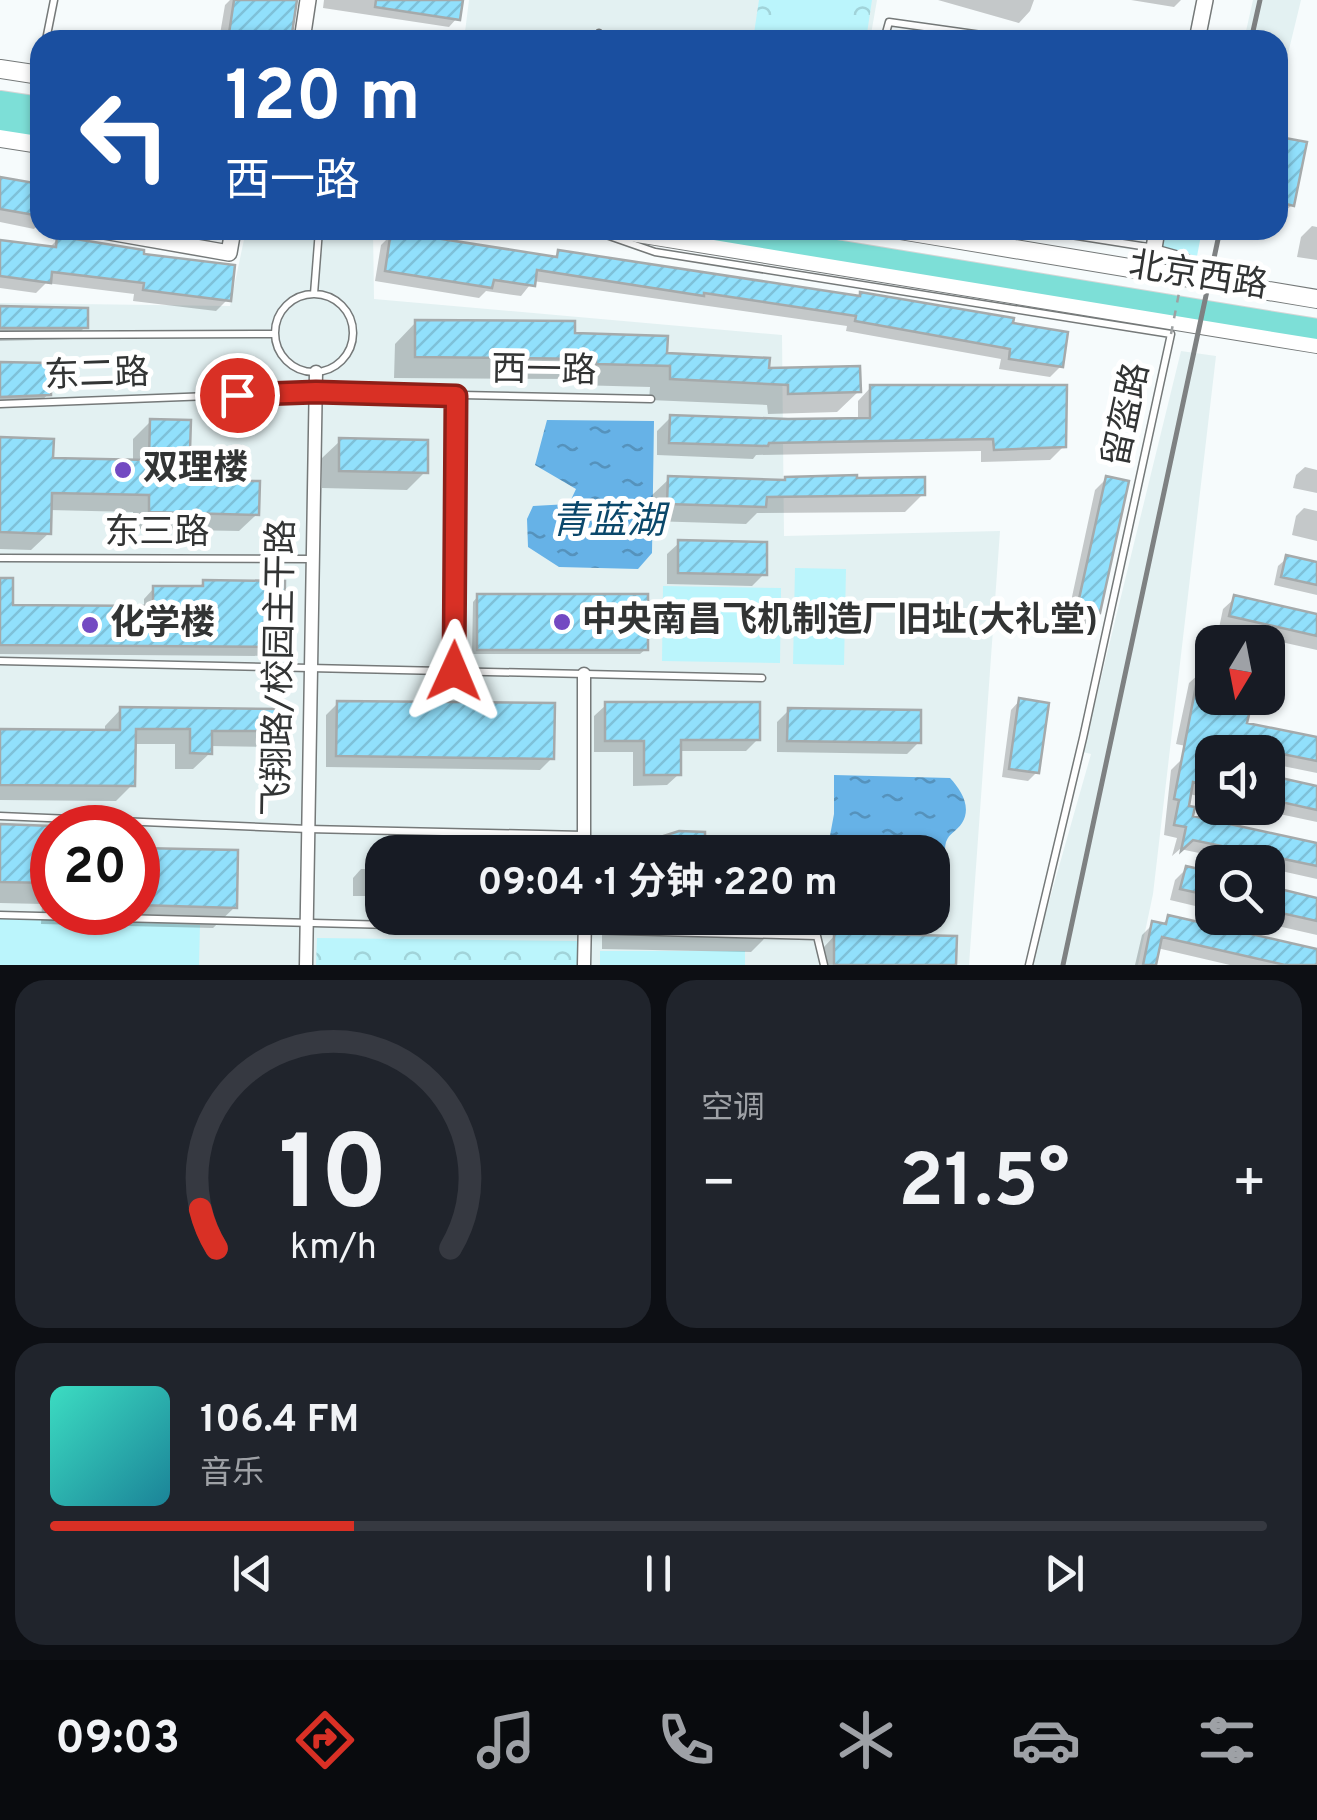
<!DOCTYPE html>
<html lang="zh">
<meta charset="utf-8">
<style>
:root{--surface:#171b24;--page:#20242c;--text:#f1f3f6;--muted:#9ea1a6;--line:#363941;--accent:#d93025}
body{margin:0;font-family:Overpass,"Noto Sans SC",sans-serif;background:var(--page);color:var(--text);height:100vh;display:flex;flex-direction:column;font-size:38px;white-space:nowrap}
*{box-sizing:border-box;margin:0}
p{font-size:32px;color:var(--muted)}
.icon{flex:none;width:55px;height:55px;fill:none;stroke:currentColor;stroke-width:2;stroke-linecap:round;stroke-linejoin:round}
.map{position:relative;height:965px;overflow:hidden}
.details{display:flex;flex-direction:column;gap:15px;padding:15px;background:#0d0f14;flex:1}
.details>*{flex:none}
.banner{position:absolute;left:30px;top:30px;width:1258px;height:210px;border-radius:30px;box-shadow:0 2px 8px #0004;background:#1a4fa0;color:#fff;overflow:hidden}
.needle{width:65px;rotate:190deg}
.controls{position:absolute;left:1195px;top:625px;display:grid;gap:20px}
.controls a{display:grid;place-items:center;width:90px;height:90px;border-radius:20px;background:var(--surface);box-shadow:0 2px 8px #0004;font-size:50px}
.speed{position:absolute;left:30px;top:805px;display:flex;gap:20px;font-size:50px;font-weight:700;text-align:center}
.speed>*{display:grid;place-content:center;width:130px;height:130px;border-radius:50%;background:var(--surface);box-shadow:0 2px 8px #0004;line-height:1}
.speed .limit{border:15px solid #d22;background:#fff;color:#111}
.pin{position:absolute;display:grid;place-items:center;width:85px;height:85px;color:#fff;margin:-42px;border:5px solid #fff;border-radius:50%;box-shadow:0 2px 10px #0007}
.me{position:absolute;width:110px;margin:-55px;rotate:1deg;stroke-linejoin:round;filter:drop-shadow(0 0 8px #0008)}
.turn{display:flex;align-items:center;gap:35px;height:210px;padding:0 30px;font-size:45px}
.turn .icon{width:130px;height:130px;stroke-width:2.5}
.turn b{display:block;font-size:70px;line-height:85px}
.big{font-size:75px;font-weight:700;line-height:1.1}
.details .tile{flex:1;display:flex;flex-direction:column;justify-content:center;gap:15px;min-width:0;padding:0 35px;border-radius:30px;background:var(--page)}
.details .dial{align-items:center;gap:0}
.dial svg{height:260px;overflow:visible;fill:none;stroke:var(--line);stroke-width:7;stroke-linecap:round;text-anchor:middle}
.dial text{fill:var(--text);stroke:none}
.song{display:flex;align-items:center;gap:30px}
.cover{width:120px;height:120px;border-radius:15px;background:linear-gradient(135deg,hsl(170 70% 55%),hsl(190 70% 35%))}
.played{height:10px;border-radius:5px;background:linear-gradient(90deg,var(--accent) 25%,var(--line) 25%)}
.keys{display:flex;justify-content:space-around;direction:ltr}
.heat{display:flex;justify-content:space-between;align-items:center;font-size:55px;direction:ltr}
.details .tiles{flex:1;display:grid;gap:15px;grid-template-columns:1fr 1fr}
.tile:last-child{grid-column:span 2}
.trip{position:absolute;left:365px;top:835px;width:585px;height:100px;border-radius:30px;background:var(--surface);box-shadow:0 2px 8px #0004;font-weight:700;line-height:100px;text-align:center}
.dock{display:flex;height:160px;justify-content:space-around;align-items:center;background:#090b0e;color:var(--muted)}
.dock .icon{width:70px;height:70px}
.dock .on{color:var(--accent)}
.dock b{font-size:45px;color:var(--text)}
.map>svg:first-child{display:block}
.built{fill:#e3f1f2;fill-rule:evenodd}
.park{fill:url(#park-crowns)}
.garden{fill:#bbf5fc}
.water{fill:url(#water-ripples)}
.shadow{fill:#0003}
.building{fill:url(#building-hatch);stroke:#a5aaab;stroke-width:2.5}
.lines{fill:none;stroke-linecap:round;stroke-linejoin:round}
.service-casing{stroke:#757979;stroke-width:9}
.minor-casing{stroke:#757979;stroke-width:15}
.tertiary-casing{stroke:#757979;stroke-width:18}
.secondary-casing{stroke:#757979;stroke-width:20}
.primary-casing{stroke:#d6d6d6;stroke-width:22}
.service{stroke:#fff;stroke-width:6}
.minor{stroke:#fff;stroke-width:12}
.tertiary{stroke:#fff;stroke-width:15}
.secondary{stroke:#fff;stroke-width:18}
.primary{stroke:#7ddfd7;stroke-width:20}
.rail{stroke:#7e8182;stroke-width:5}
.path-bridge{stroke:#9ea1a2;stroke-width:2.5;stroke-dasharray:8 8;stroke-linecap:butt}
.route-casing{stroke:#8d1f18;stroke-width:25}
.route{stroke:#d93025;stroke-width:18}
.poi-dot{fill:#734ac2;stroke:#fff;stroke-width:4}
.labels{text-anchor:middle;dominant-baseline:central;stroke-width:10;stroke-linejoin:round;paint-order:stroke}
.street-label{font-size:35px;fill:#323434;stroke:#fff}
.poi-label{font-size:35px;font-weight:bold;fill:#323434;stroke:#fff;text-anchor:start}
.water-label{font-size:38px;font-style:italic;fill:#0b486b;stroke:#fff}
</style>
<div class="map">
<svg width="1317" height="965" viewBox="0 0 1317 965">
<defs>
<pattern id="park-crowns" width="20" height="18" patternUnits="userSpaceOnUse" patternTransform="scale(2.5)"><rect width="20" height="18" fill="#bbf5fc"/><path d="M2 6a3 3 0 1 1 6 0M12 15a3 3 0 1 1 6 0" fill="none" stroke="#a1d3d9"/></pattern>
<pattern id="water-ripples" width="26" height="14" patternUnits="userSpaceOnUse" patternTransform="scale(2.5)"><rect width="26" height="14" fill="#66b2e7"/><path d="M2 4q2-2 4 0t4 0M15 11q2-2 4 0t4 0" fill="none" stroke="#5592bc"/></pattern>
<pattern id="building-hatch" width="6" height="6" patternUnits="userSpaceOnUse" patternTransform="scale(2.5)"><rect width="6" height="6" fill="#91e0fc"/><path d="M-1 1l2-2M0 6l6-6M5 7l2-2" fill="none" stroke="#7ec1d9"/></pattern>
</defs>
<rect width="100%" height="100%" fill="#f6fbfc"/>
<path class="built" d="M469,0H877L870,40H464Z
M1253,0H1301L1278,95V40H1244Z
M246,230H373L374,299L782,335L784,536L1000,531L969,965H0V303L230,306ZM52,828H138V912H52ZM382,852H932V918H382Z
M1181,351L1216,356L1153,894L1138,965H1031L1091,754L1083,752Z"/>
<path class="park" d="M759,0H872L866,40H753Z
M1165,230H1202L1194,272L1158,265Z
M317,938L578,941V965H316Z"/>
<path class="garden" d="M777,0H853L846,40H771Z
M795,568L846,569L844,665L793,664Z
M663,586L781,588L780,663L662,661Z
M0,918L200,925L199,965H0Z
M600,951H745V965H600Z"/>
<path class="water" d="M547,420L654,421L652,553L638,569L559,567L528,547L527,519L533,506L569,504L576,489L535,465Z
M834,775L950,778C961,790 972,807 962,823C957,831 949,833 946,842C943,852 948,865 950,875L937,896L933,897L932,852H827L834,814Z"/>
<path class="shadow" d="M230,0H279L289,40H219L225,5Z
M324,0H451L457,18L449,27L323,8Z
M938,0H1034L1030,11L1019,23Z
M1131,0H1181L1174,7Z
M895,32L950,40H887Z
M1286,140L1292,205L1283,213L1278,212V149Z
M0,179L40,187V222L34,229L0,222Z
M1312,226L1317,227V260L1297,257L1301,237Z
M133,230H217L208,243Z
M392,234L552,259L559,252L858,298L861,294L1010,325L1061,366L1050,377L999,369L1001,359L846,331L847,326L533,281L521,296L486,291L479,298L375,281L381,245Z
M58,239L141,256L228,299L216,311L133,301L134,294L46,283L36,293L0,288V242L48,249Z
M0,309L85,327L73,339L0,341Z
M416,322L572,336L859,391L837,412L768,414L767,405L649,400L650,387L575,385V379L394,378L395,344Z
M0,365L48,394L39,404H0Z
M871,387L1064,446L1050,460L981,462V451L756,455L753,459L657,455V431L671,417L858,420V401Z
M151,421L187,482L257,514L239,531L133,529V512L49,510V533L31,550L0,549V440L50,461L133,463V439Z
M340,441L425,472L407,490L322,488V458Z
M1305,467L1317,470V493L1293,488L1296,475Z
M1107,478L1098,612L1086,624L1067,620L1095,490Z
M669,479L923,494L905,512L757,513L746,524L650,521L651,496Z
M1304,508L1317,511V541L1292,535L1296,516Z
M679,543L764,574L752,586L667,584V554Z
M1287,558L1317,565V595L1274,585L1278,566Z
M0,581L11,607L144,608V599L154,588L197,589L204,582L282,646L271,656L0,654Z
M478,596L646,649L640,654H472L473,602Z
M1235,598L1317,616V650L1219,628L1223,609Z
M1200,673L1212,676V698H1250L1244,725L1317,740V773L1268,763V752H1215L1176,744L1189,683Z
M1019,701L1037,772L1028,781L1002,777L1011,710Z
M338,703L552,758L540,770L326,767V715Z
M606,705L758,739L746,751H679V774L667,785L633,786V752H594V716Z
M121,709L281,730L264,747L210,746V753L193,769H175V744H133L132,785L116,801L0,800V731L105,733V726Z
M789,710L919,742L907,754L777,752V722Z
M1182,759L1212,765V799L1189,794L1186,808L1190,818L1317,845V879L1268,868V862H1242L1180,849L1172,856L1177,838L1164,835L1171,770Z
M1268,778L1317,789V822L1251,808H1268Z
M0,827L52,828V912H138V851L236,853L235,907L213,928L41,924L42,904L0,903Z
M1187,868L1212,875V910L1170,900L1175,880Z
M361,869H382V896H353V878Z
M1268,888L1317,900V935L1243,918H1268Z
M1169,917L1317,951L1316,965H1230L1157,948L1153,965H1135L1142,935L1153,924L1161,926Z
M602,918H776V927L751,952L602,949Z
M835,935L954,965H823L824,947Z"/>
<path class="building" d="M234,0H297L291,40H228Z
M376,0H463L460,20L375,7Z
M1285,138L1307,142L1294,206L1278,202V172Z
M0,177L40,184V216L0,209Z
M391,231L557,257L558,250L860,296V292L1014,318L1013,323L1068,332L1063,367L1009,359L1010,349L855,321L856,316L704,293V296L537,270L535,286L494,280L492,288L385,271Z
M57,236L144,250V254L235,265L231,301L143,290L144,283L52,272L51,283L0,276V240L56,247Z
M0,306L88,308V328H0Z
M415,320L575,321V333L668,336L667,353L770,358L769,368L860,366L861,392L788,394V385L670,379V366L596,364V359L415,357Z
M0,362L51,363V395L0,397Z
M870,385H1067L1066,447L994,450L993,439L769,443L768,446L669,443L670,415L788,419L870,418Z
M150,419L191,420L189,480L260,481L259,515L149,512V495L52,493L51,534L0,532V437L54,439L53,458L149,460Z
M339,438L428,440V473L339,471Z
M857,475V478L925,477V495L767,497L766,507L667,504L668,476L785,480V477Z
M1106,476L1129,481L1100,613L1077,608Z
M678,540L767,542V575L678,573Z
M1286,555L1317,562V585L1281,577Z
M0,578H13V605L153,606V586H203V580L285,581L284,647L0,645Z
M477,594H648V650H477Z
M1234,595L1317,614V636L1229,616Z
M1199,670L1212,673V698H1253L1247,723L1317,737V761L1212,740V786L1193,782L1189,806L1195,807L1193,816L1317,843V866L1193,840L1181,851L1186,827L1174,825L1179,800L1174,799Z
M1019,698L1049,703L1039,773L1009,769Z
M337,701L555,703L554,759L336,756Z
M605,702H760V740H681V775H644V741H605Z
M120,707L283,709V731H212V754L190,753V729H136L135,786L0,785V729L120,730Z
M788,708L921,710V743L787,741Z
M1268,775L1317,786V810L1268,799Z
M0,824L52,826V883L0,882Z
M679,831L705,832V852H649L657,838Z
M138,848L238,850L237,908L138,905Z
M1186,866L1212,872V896L1180,889Z
M1268,886L1317,898V921L1268,910Z
M1168,915L1317,949V965H1285L1162,937L1156,965H1143L1152,921L1166,924Z
M627,918H779V928L627,924Z
M834,933L957,936L956,965H834Z"/>
<g class="lines">
<g class="service-casing">
<path id="service" d="M46,40L54,0
M597,40L599,33
M884,40L889,22L1017,40
M592,230L655,252L1171,334L1083,738L1029,965
M1039,230L1154,248L1186,257
M314,294L319,230
M275 333a39 39 0 1 1 78 0a39 39 0 1 1-78 0Z
M0,335L275,334
M0,404L316,392L651,399
M0,558L312,559
M0,661L762,678
M454,671L457,396
M0,816L308,829L583,835
M452,852L453,833
M0,915L817,936L824,965
M452,928V918"/>
</g>
<g class="minor-casing">
<path id="minor" d="M584,852V674
M306,965L316,372
M584,965L585,918"/>
</g>
<g class="tertiary-casing">
<path id="tertiary" d="M302,40L308,0
M1197,40L1205,0
M98,230L229,253L233,230
M1154,248L1157,230"/>
</g>
<g class="secondary-casing">
<path id="secondary" d="M0,69L40,75
M0,138L40,144
M619,230L1317,344
M900,230L1317,299"/>
</g>
<g class="primary-casing">
<path id="primary" d="M0,101L40,107
M0,120L40,126
M714,230L1317,329"/>
</g>
<use href="#service" class="service"/>
<use href="#minor" class="minor"/>
<use href="#tertiary" class="tertiary"/>
<use href="#secondary" class="secondary"/>
<use href="#primary" class="primary"/>
<path class="rail" d="M1251,40L1260,0
M1063,965L1220,230"/>
<path class="path-bridge" d="M1171,334L1186,257"/>
</g>
<g class="lines">
<g class="route-casing">
<path id="route" d="M237,395L316,392L456,396L454,671"/>
</g>
<use href="#route" class="route"/>
</g>
<g class="poi-dot">
<circle cx="123" cy="470" r="10"/>
<circle cx="562" cy="622" r="10"/>
<circle cx="90" cy="625" r="10"/>
</g>
<g class="labels">
<g class="street-label">
<text transform="translate(1198 277) rotate(9)">北京西路</text>
<text transform="translate(544 372) rotate(1)">西一路</text>
<text transform="translate(97 376) rotate(-2)">东二路</text>
<text transform="translate(1128 415) rotate(-78)">留盔路</text>
<text x="157" y="534">东三路</text>
<text transform="translate(281 668) rotate(-89)">飞翔路/校园主干路</text>
</g>
<g class="poi-label">
<text x="143" y="470">双理楼</text>
<text x="582" y="622">中央南昌飞机制造厂旧址(大礼堂)</text>
<text x="110" y="625">化学楼</text>
</g>
<g class="water-label">
<text x="608" y="523">青蓝湖</text>
</g>
</g>
</svg>
<div class="controls">
<a><svg class="needle" viewBox="-14 -14 28 28"><path d="M0-13l5 13h-10z" fill="#e53935"/><path d="M0 13l5-13h-10z" fill="#9ea1a6"/></svg></a>
<a><svg class="icon" aria-label="sound" viewBox="0 0 24 24"><path d="M4 9h4l5-4v14l-5-4H4zM17 9q2 3 0 6"/></svg></a>
<a><svg class="icon" aria-label="search" viewBox="0 0 24 24"><circle cx="10" cy="10" r="6"/><path d="M15 15l6 6"/></svg></a>
</div>
<div class="speed"><div class="limit">20</div></div>
<div class="pin" style="left:237px;top:395px;background:#d93025"><svg class="icon" aria-label="arrive" viewBox="0 0 24 24"><path d="M6 21V4h12l-3 4 3 4H6"/></svg></div>
<svg class="me" style="left:454px;top:671px" viewBox="-20 -20 40 40"><path d="M0-17L14 15 0 8-14 15z" fill="#d93025" stroke="#fff" stroke-width="4"/></svg>
<div class="trip">09:04 · 1 分钟 · 220 m</div>
<div class="banner">
<div class="turn"><svg class="icon" aria-label="left" viewBox="0 0 24 24"><path d="M17 20v-9H6M10 6l-5 5 5 5"/></svg><div><b>120 m</b>西一路</div></div>
</div>
</div>
<section class="details">
<div class="tiles">
<div class="tile dial"><svg viewBox="0 0 100 80">
<path d="M14 69A42 42 0 1 1 86 69"/>
<path d="M14 69A42 42 0 0 1 9 57" stroke="#d93025"/>
<text x="50" y="56" font-size="32" font-weight="700">10</text>
<text x="50" y="72" font-size="11">km/h</text>
</svg></div>
<div class="tile"><p>空调</p>
<div class="heat"><a>−</a><b class="big">21.5°</b><a>+</a></div>
</div>
<div class="tile">
<div class="song"><i class="cover"></i><div><b>106.4 FM</b><p>音乐</p></div></div>
<div class="played"></div>
<div class="keys"><svg class="icon" aria-label="previous" viewBox="0 0 24 24"><path d="M18 5L8 12l10 7zM5 5v14"/></svg><svg class="icon" aria-label="pause" viewBox="0 0 24 24"><path d="M8 5v14M16 5v14"/></svg><svg class="icon" aria-label="next" viewBox="0 0 24 24"><path d="M6 5l10 7-10 7zM19 5v14"/></svg></div>
</div>
</div>
</section>
<nav class="dock">
<b>09:03</b>
<svg class="icon on" aria-label="directions" viewBox="0 0 24 24"><path d="M12 3l9 9-9 9-9-9zM9 14v-3h6M13 9l2 2-2 2"/></svg>
<svg class="icon" aria-label="music" viewBox="0 0 24 24"><path d="M9 18V5l10-2v13"/><circle cx="6" cy="18" r="3"/><circle cx="16" cy="16" r="3"/></svg>
<svg class="icon" aria-label="phone" viewBox="0 0 24 24"><path d="M5 4h4l2 5-3 2q2 4 5 5l2-3 5 2v4C11 20 4 13 5 4z"/></svg>
<svg class="icon" aria-label="climate" viewBox="0 0 24 24"><path d="M12 3v18M4 7l16 10M4 17L20 7"/></svg>
<svg class="icon" aria-label="car" viewBox="0 0 24 24"><path d="M5 17H2v-5l4-1 3-4h7l3 4 3 1v5h-3M9 17h6M6 11h13"/><circle cx="7" cy="17" r="2"/><circle cx="17" cy="17" r="2"/></svg>
<svg class="icon" aria-label="filters" viewBox="0 0 24 24"><path d="M4 7h16M4 17h16"/><circle cx="9" cy="7" r="2"/><circle cx="15" cy="17" r="2"/></svg>
</nav>
